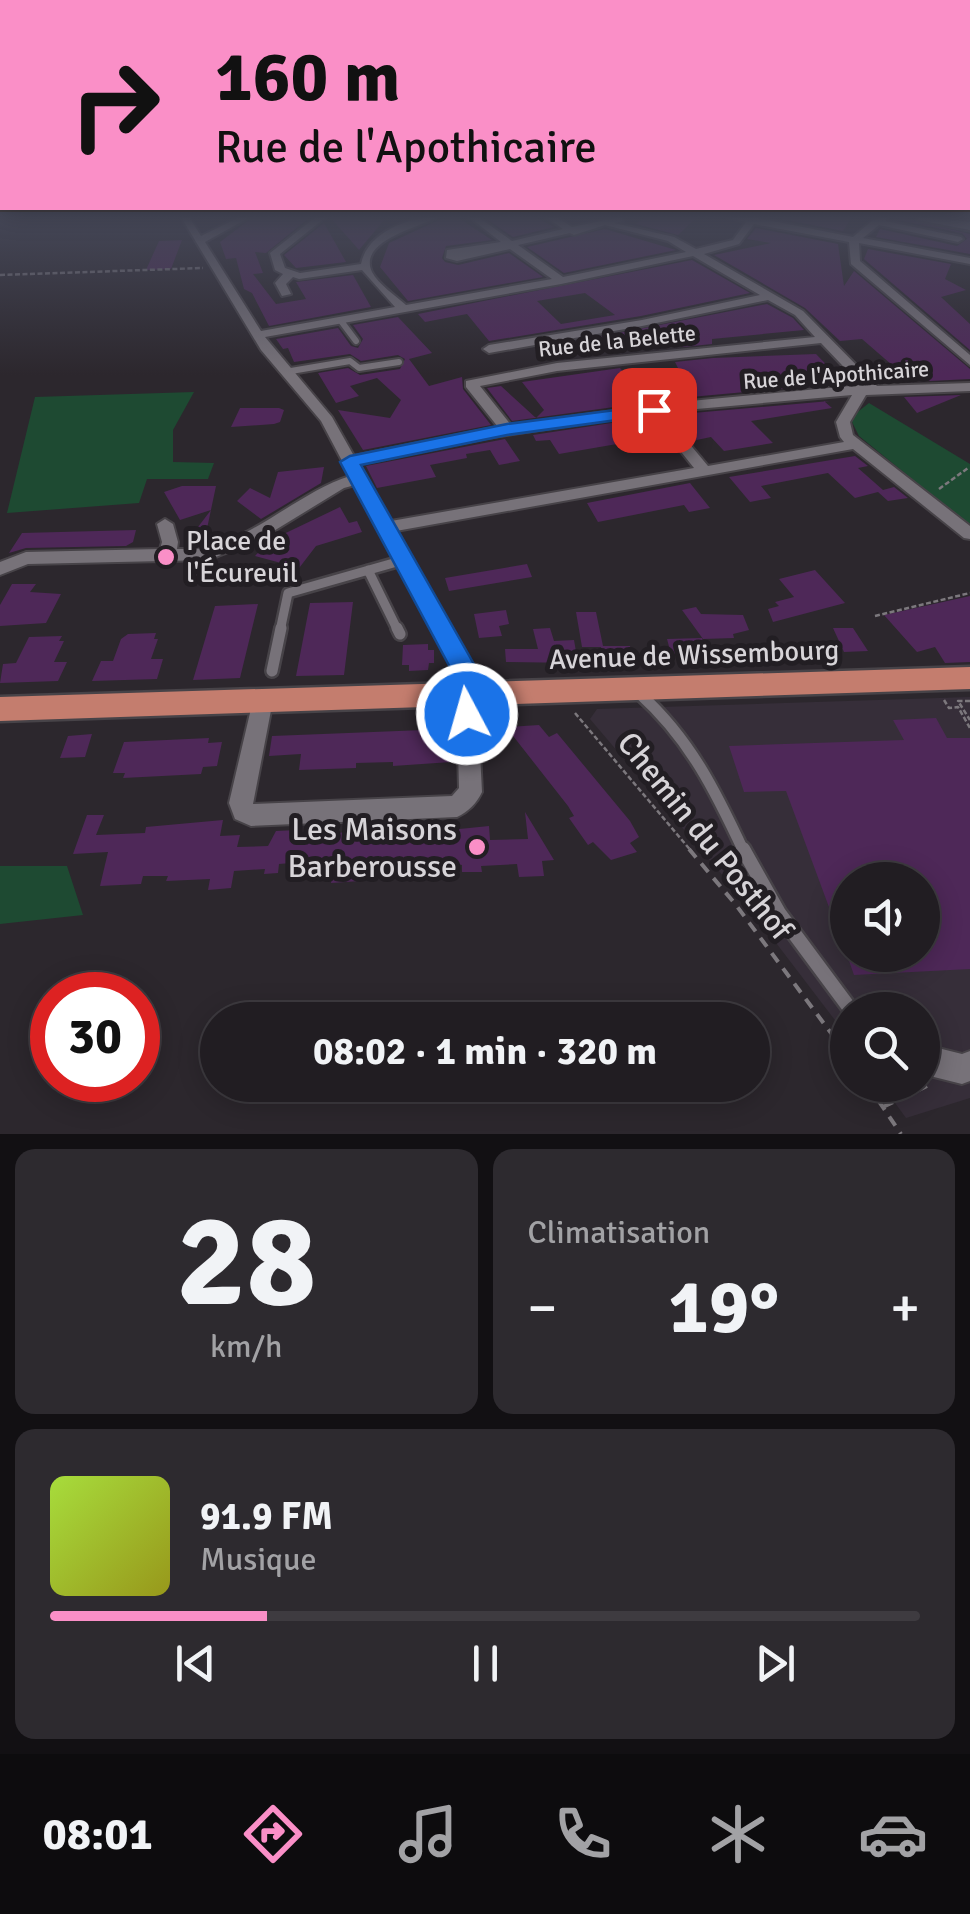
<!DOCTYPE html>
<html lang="fr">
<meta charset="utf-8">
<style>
:root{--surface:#211d22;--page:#2d2a2f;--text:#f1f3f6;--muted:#a2a2a5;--line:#3e3b40;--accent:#fa8fc7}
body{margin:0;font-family:Signika,sans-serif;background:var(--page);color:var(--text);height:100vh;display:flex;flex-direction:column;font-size:38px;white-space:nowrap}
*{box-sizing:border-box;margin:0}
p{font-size:32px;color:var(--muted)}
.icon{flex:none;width:55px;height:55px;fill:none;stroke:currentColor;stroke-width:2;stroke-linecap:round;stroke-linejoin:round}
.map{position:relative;height:1134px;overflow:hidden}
.panel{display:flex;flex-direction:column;gap:15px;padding:15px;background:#121013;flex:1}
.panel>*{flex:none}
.guide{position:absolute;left:0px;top:0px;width:970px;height:210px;box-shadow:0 5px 25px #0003,0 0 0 2px var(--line);background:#fa8fc7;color:#111;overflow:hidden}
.tools{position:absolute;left:830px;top:862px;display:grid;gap:20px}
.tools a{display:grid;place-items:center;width:110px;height:110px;border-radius:50%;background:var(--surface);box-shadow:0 5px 25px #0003,0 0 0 2px var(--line);font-size:50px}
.speed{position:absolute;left:30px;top:972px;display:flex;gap:20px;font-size:50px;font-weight:700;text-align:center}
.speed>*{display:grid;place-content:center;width:130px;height:130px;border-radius:50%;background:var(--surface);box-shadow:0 5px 25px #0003,0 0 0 2px var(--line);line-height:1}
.speed .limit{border:15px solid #d22;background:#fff;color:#111}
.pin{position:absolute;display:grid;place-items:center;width:85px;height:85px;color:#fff;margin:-42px;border-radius:20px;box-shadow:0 5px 15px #0006}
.me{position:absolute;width:110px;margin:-55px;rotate:354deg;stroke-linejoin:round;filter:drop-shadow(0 0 8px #0008)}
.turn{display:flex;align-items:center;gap:35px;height:210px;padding:0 50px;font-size:45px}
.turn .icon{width:130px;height:130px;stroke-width:2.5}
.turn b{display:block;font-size:70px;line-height:85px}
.big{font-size:75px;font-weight:700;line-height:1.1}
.panel .widget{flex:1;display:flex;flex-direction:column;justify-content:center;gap:15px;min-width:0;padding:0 35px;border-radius:20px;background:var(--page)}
.panel .dial{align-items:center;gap:0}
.dial b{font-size:130px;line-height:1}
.song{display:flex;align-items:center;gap:30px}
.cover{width:120px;height:120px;border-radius:15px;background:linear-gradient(135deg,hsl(80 70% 55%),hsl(60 70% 35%))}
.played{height:10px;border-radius:5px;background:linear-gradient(90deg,var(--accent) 25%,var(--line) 25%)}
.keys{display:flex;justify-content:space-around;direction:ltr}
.heat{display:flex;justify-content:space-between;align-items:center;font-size:55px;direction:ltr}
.panel .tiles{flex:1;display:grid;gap:15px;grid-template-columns:1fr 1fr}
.widget:last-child{grid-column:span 2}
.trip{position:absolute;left:200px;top:1002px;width:570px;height:100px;border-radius:50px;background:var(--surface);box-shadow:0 5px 25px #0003,0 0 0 2px var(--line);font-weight:700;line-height:100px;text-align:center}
.tab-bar{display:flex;height:160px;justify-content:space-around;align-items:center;background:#0d0c0e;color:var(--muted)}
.tab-bar .icon{width:70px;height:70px}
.tab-bar .on{color:var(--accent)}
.tab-bar b{font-size:45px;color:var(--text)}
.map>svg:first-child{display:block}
.built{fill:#362e39;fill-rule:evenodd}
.green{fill:#1e4a32}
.building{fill:#4e2858;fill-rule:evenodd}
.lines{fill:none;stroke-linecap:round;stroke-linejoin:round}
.service-far4-casing{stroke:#474348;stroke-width:8}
.service-far3-casing{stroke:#474348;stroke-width:10}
.service-far2-casing{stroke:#474348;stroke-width:14}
.service-far1-casing{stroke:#474348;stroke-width:16}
.service-casing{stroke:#474348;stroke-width:19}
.minor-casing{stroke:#474348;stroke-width:4}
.secondary-casing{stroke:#474348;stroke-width:5}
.primary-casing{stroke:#474348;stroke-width:5}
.path-far1{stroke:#7c787d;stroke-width:2.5;stroke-dasharray:5 2.5;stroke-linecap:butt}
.path{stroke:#7c787d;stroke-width:4;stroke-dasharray:11 8;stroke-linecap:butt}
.service-far4{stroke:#777279;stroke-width:5}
.service-far3{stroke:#777279;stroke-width:6}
.service-far2{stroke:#777279;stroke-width:9}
.service-far1{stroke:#777279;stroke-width:11}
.service{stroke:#777279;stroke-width:14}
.minor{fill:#777279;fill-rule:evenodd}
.secondary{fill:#777279;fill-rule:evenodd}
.primary{fill:#c47d6e;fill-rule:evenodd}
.route{fill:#1a73e8;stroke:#114b97;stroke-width:2.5}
.poi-dot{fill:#fa8fc7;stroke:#221e23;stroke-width:4}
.labels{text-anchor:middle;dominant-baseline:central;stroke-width:10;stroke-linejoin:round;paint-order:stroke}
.far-street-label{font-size:22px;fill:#d7d4d8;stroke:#221e23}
.poi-label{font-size:28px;fill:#d7d4d8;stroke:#221e23;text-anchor:start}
.street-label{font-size:28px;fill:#d7d4d8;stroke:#221e23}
.near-poi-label{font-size:32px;fill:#d7d4d8;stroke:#221e23;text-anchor:end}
.near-street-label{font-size:32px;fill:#d7d4d8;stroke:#221e23}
</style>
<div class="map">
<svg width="970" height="1134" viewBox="0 0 970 1134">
<rect width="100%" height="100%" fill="#2c272d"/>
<path class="built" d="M970,697V1098L906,1118L882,1085H922V1010H848L847,1036L741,897L590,719L597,709ZM848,880H922V955H848Z"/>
<path class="green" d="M194,392L173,430V462L214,463L208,479H147L139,503L7,513L35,397Z
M869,403L970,464V526L859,436L850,418Z
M0,866H67L83,915L0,924Z"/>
<path class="building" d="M253,217H310L266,253L255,252L263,273L253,274L276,304L306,299L296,282L353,275L371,307L269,326L252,293L244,289L236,258L226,259L220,242Z
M330,217H361L384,220L359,250Z
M457,217L492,240L446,246L442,258L445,262L458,265L509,253L543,277L408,301L380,267L389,243L439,220Z
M484,217H535L554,227L513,237Z
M645,217H697L678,235L636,224Z
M784,217H852L843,231L782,219Z
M901,217L970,234V254L876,237L880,229L957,246L967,239L962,233L898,220Z
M324,223L346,262L296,268L284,255Z
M756,228L838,244L844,286L854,271L970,369V379L930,381L911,364L892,365L862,339L840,341L805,308L714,255L771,243L747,239Z
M605,229L676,250L564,273L527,247Z
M182,240L171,269L146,270L159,241Z
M868,249L951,264L945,279L966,290L941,297L970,324V350L864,259Z
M692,260L750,293L641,316L489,341L467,314L425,322L418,314ZM585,293L615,315L561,324L537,301Z
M767,304L793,318L804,330L712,339V344L683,347L670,331L589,347L546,352L542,348Z
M398,317L432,353L409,359L429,386L462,377L463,389L491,425L363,450L338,410L390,418L401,400L377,378L350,386L359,396L336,403L318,373L348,368L360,375L400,369L405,359L398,355L361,361L350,354L294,362L288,348L283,349L276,339L338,328L351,346L358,348L363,339L353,325Z
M816,354L844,383L680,398L512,421L487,388L501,386L536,418L544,410L522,382L620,368L625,374L678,368L675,362L713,358Z
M961,395L917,413L904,397Z
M824,401L832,408L751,421L773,443L724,451L711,437L692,441L670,415L830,401Z
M240,408H279L284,410L280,422L274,424L231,427Z
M631,420L637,430L632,431L643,444L620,449L617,444L559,454L550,440L536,441L533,435Z
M505,439L520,461L499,465L490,450L466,454L467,458L430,465L436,477L377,488L366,466Z
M855,456L868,466L858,468L883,490L894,487L908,498L888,501L878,492L855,498L828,473L761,486L771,498L750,502L729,477Z
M324,467L321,483L261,519L237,501L250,488L270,498L278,472Z
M690,483L710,508L689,512L684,505L598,522L587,503Z
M182,486H216L204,543L188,540L211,510L180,520L164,492Z
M340,507L349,523L357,521L362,532L316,546L293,576L275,571L281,563L255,556L269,541Z
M136,530L133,542L126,546L26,548L9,553L22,533Z
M527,564L532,577L449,591L445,578Z
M815,570L845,603L773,622L768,609L779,606L775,602L794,597L779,579Z
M12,584H36L30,592L61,594L46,623L0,626V605Z
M970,596V662L945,663L935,647L917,652L884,615Z
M353,602L344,675L296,676L310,603Z
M258,604L240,678L193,680L215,606Z
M696,607L701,614L743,615L749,630L733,634L734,638L703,639L682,610Z
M506,610L509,624L499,626L502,636L479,638L474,614Z
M576,612H596L603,646H630L634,664H604L601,647H582Z
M550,628L554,641L574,640L578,663L506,662L505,649H538L533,629Z
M833,628H853L868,651L844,652Z
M156,633L154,639H158L151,659H163L157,679L92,681L101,661H113L121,639L128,634Z
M62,636L59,641H64L54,662H67L58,681L0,683L3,664L16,663L29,637Z
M702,638L706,653L671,654L667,639Z
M428,644V650H434V663H429L428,670L409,671V665H402L403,645Z
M936,718L947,738H970V969L854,975L847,955H922V880H848L846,953L786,791L744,792L729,746L904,740L893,720Z
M539,725L549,737L557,733L630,821L639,837L630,843L637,852L611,860L593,842L588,845L569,818L574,816L568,806L506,727Z
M449,729L451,762L393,766V762L356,763V768L299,770L301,754L269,756L272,736Z
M92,734L85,757L60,758L68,736Z
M209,738L208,743L222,742L217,766L203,767L201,774L123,778L125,773H113L124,742Z
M525,812L554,860L542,861L544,876L519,877L517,864L481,866L482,872H462V865L452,863L387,864L361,866L360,881L331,883L332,872L303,873L304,862L279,864L278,873L264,874L265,869L234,871L231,888L208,890L210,879L166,881L168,876H143L141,884L100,886L108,852L73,854L87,815H104L96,835L145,833L146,827L223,820L220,836L240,835L237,847L268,846L276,831L297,830L296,834L361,832V839L489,826L490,840L528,839Z"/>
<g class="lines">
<g class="service-far4-casing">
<path id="service-far4" d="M341,320L343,323"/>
</g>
<g class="service-far3-casing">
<path id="service-far3" d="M341,321L356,341
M285,372L350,361L359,368L399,362"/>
</g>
<g class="service-far2-casing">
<path id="service-far2" d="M368,570L398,631
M280,631L288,593L404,560"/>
</g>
<g class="service-far1-casing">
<path id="service-far1" d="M397,628L400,634
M272,671L281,628
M640,694C690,739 716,792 744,852"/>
</g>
<g class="service-casing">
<path id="service" d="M743,849L779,913L851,1010"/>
</g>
<g class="minor-casing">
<path id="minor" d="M181,217H189L201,236L240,217H250L205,242L261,331L395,307L362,270L299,279L293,277L286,284L291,294L282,296L275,283L283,274L275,270L270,253L316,217H326L280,254L285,268L300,273L361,264C367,233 408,217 437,217C422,227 357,240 372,272C378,284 396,296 406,305L552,279L510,249L457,261L446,258L447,250L501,242L469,217H478L512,241L563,229L546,217H556L572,227L621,217L623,221L614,223L674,237L696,249L733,240L746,222L727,217H752L853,237L873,220L888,217L885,221L961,237L963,239L958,242L879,225L863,238L970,258V264L859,243L860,261L970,355V365L851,264L849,242L754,224L739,244L704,254L803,311L877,386L970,383V391L866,395L850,422L853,435L970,526V539L964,538L853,449L396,531L476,673L482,792C477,803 468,812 457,817L251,826L235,819L229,803L253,700L256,694L263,692L270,694L273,700L253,804L452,796L459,788L456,673L355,485L344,488L259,540L208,560L28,564L0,575V562L26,552L160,549L162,542L157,524L165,519L173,524L178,542L177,549C187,549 199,550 208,547C260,534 300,492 350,476L321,421L261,350ZM605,225L668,241L686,252L563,277L518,245L570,233L574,235ZM693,256L760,295L642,320L489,345L483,349L489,353L642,326L768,300L795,315L815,337L557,363L466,381V387L498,427L354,456L332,417L265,337L561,284ZM821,343L861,385L680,402L511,425L480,386L557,371ZM852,395L836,422L840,437L844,442L708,466L663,412ZM650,413L694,468L391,521L359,464L487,438Z
M922,1044L962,1054L970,1051V1081L962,1084L922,1074Z"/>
</g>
<g class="secondary-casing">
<path id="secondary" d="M917,217L970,222V230L918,220Z"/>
</g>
<g class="primary-casing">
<path id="primary" d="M970,667V689L0,721V697Z"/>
</g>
<path class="path-far1" d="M0,275L203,268
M939,489L968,468
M875,616L970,593
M944,700L949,708L958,707L970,728
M970,701H958L970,720
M575,713L692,852"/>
<path class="path" d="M689,849L736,905L848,1056
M868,1085L901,1134
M883,1107L927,1086"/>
<use href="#service-far4" class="service-far4"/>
<use href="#service-far3" class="service-far3"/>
<use href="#service-far2" class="service-far2"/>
<use href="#service-far1" class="service-far1"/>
<use href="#service" class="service"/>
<use href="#minor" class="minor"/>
<use href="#secondary" class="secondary"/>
<use href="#primary" class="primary"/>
</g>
<linearGradient id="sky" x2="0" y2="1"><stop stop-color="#181519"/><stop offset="0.58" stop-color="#454757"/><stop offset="1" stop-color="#454757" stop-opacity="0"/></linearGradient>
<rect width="970" height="375" fill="url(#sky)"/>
<path class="route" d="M654,405L663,410L661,414L507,435L361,465L479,673L481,714L477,722L467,725L457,722L453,714V673L340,462L350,456L507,424Z"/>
<g class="poi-dot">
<circle cx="166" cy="557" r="10"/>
<circle cx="477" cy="847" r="10"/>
</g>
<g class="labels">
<g class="far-street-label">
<text transform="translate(617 341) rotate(-6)">Rue de la Belette</text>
<text transform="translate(836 375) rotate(-4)">Rue de l'Apothicaire</text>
</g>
<g class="poi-label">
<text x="186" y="541">Place de<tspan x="186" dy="32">l'Écureuil</tspan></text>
</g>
<g class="street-label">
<text transform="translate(694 655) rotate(-2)">Avenue de Wissembourg</text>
</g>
<g class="near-poi-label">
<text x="457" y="829">Les Maisons<tspan x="457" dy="37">Barberousse</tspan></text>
</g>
<g class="near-street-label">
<text transform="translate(705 836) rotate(51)">Chemin du Posthof</text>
</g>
</g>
</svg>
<div class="tools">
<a><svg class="icon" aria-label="sound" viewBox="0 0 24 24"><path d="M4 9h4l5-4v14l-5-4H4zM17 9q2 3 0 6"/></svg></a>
<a><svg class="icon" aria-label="search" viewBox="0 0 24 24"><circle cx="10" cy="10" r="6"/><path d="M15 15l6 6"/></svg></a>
</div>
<div class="speed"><div class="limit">30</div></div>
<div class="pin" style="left:654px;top:410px;background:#d93025"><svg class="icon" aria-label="arrive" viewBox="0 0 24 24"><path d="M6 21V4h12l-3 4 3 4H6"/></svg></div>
<svg class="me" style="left:467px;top:714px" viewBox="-20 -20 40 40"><circle r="17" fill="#1a73e8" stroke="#fff" stroke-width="3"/><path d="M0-11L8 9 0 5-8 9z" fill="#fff"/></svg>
<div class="trip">08:02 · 1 min · 320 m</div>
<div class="guide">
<div class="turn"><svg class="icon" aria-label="right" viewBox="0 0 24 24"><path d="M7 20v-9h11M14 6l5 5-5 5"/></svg><div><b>160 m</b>Rue de l'Apothicaire</div></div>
</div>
</div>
<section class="panel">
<div class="tiles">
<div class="widget dial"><b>28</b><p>km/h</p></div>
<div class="widget"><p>Climatisation</p>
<div class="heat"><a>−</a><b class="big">19°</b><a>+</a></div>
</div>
<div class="widget">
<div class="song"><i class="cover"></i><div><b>91.9 FM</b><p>Musique</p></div></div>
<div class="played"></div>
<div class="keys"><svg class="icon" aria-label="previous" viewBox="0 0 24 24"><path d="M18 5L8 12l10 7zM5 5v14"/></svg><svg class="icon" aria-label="pause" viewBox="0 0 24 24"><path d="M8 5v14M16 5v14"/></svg><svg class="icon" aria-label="next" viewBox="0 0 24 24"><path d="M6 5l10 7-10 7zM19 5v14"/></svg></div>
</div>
</div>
</section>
<nav class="tab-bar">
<b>08:01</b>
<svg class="icon on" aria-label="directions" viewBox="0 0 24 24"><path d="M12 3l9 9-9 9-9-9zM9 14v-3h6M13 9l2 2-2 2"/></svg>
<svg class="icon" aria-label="music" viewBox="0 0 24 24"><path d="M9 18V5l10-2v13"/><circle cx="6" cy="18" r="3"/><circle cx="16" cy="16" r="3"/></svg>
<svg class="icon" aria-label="phone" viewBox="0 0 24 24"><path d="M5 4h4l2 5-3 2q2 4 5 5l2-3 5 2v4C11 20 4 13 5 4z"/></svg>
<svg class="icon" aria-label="climate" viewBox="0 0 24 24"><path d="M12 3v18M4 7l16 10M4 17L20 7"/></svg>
<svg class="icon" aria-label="car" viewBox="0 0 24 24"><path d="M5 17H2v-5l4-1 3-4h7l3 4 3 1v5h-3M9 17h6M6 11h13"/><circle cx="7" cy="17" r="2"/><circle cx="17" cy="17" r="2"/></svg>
</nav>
